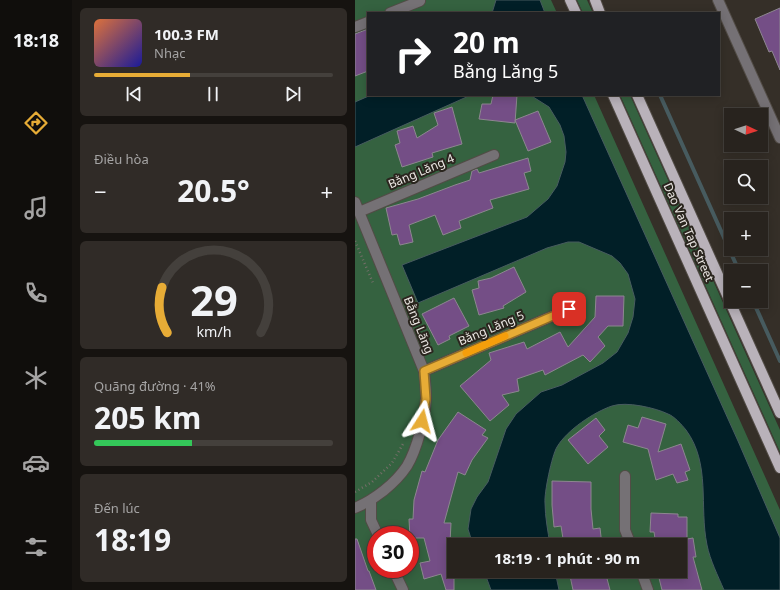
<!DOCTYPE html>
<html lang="vi">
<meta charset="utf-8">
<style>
:root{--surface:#28231e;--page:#302b27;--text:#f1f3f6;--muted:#a5a4a4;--line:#44403c;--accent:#e7ac36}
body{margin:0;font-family:"Noto Sans",sans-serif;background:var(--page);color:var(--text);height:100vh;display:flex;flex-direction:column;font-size:15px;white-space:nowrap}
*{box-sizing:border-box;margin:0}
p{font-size:13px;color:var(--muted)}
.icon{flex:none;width:22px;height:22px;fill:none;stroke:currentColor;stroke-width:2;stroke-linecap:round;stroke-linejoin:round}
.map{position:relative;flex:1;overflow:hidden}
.sheet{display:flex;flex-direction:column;gap:8px;padding:8px;background:#161310;width:283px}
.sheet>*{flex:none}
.hud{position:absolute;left:12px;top:12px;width:353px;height:84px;border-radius:0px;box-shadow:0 2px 10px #0003,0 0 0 1px var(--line);background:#202124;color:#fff;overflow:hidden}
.needle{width:26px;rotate:94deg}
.buttons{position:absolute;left:369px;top:108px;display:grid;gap:8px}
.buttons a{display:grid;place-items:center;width:44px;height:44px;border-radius:0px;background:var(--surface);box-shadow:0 2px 10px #0003,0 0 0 1px var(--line);font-size:20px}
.speed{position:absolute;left:12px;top:526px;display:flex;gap:8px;font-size:20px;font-weight:700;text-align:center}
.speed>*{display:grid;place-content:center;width:52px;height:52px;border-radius:50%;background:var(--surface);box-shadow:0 2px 10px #0003,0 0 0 1px var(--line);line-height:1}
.speed .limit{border:6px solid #d22;background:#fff;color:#111}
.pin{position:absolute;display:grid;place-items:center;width:34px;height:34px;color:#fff;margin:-17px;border-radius:8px;box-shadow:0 2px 6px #0006}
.me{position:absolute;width:44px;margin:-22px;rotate:9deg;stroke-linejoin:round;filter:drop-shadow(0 0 3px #0008)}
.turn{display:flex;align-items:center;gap:14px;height:84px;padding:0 20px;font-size:18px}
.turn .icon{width:52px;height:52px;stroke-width:2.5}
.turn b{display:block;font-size:28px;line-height:34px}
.big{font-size:30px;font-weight:700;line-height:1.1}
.sheet .tile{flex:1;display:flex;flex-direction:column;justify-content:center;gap:6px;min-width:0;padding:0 14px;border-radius:6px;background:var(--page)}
.sheet .dial{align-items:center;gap:0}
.dial svg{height:104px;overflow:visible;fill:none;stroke:var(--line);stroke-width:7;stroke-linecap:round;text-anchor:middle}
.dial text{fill:var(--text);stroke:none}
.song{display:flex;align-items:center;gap:12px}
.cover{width:48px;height:48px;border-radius:6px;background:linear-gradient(135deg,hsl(20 70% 55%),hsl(240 70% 35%))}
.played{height:4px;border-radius:2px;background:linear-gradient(90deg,var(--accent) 40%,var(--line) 40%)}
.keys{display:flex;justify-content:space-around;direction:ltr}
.heat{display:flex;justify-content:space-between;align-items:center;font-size:22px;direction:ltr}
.charge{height:6px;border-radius:3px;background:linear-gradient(90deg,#34c759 41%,var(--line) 0)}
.trip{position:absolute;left:92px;top:538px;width:240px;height:40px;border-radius:0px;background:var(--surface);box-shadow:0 2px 10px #0003,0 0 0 1px var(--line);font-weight:700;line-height:40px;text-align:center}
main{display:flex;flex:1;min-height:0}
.tabs{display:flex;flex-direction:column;width:72px;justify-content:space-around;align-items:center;background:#100e0c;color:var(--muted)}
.tabs .icon{width:28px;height:28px}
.tabs .selected{color:var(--accent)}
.tabs b{font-size:18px;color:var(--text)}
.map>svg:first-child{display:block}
.green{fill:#356240;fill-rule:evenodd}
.water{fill:#011f27;stroke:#475b5f}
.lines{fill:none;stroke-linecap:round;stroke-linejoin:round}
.stream{stroke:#475b5f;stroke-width:4}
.building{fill:#744e86;stroke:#8d8790}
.minor-casing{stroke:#524c46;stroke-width:12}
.major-casing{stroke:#524c46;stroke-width:12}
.path{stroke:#756f69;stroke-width:2.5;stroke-dasharray:1 3;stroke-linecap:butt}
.minor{stroke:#757175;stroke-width:10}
.major{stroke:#b9b2ba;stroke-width:10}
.route-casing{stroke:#967023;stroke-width:10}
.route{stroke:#e7ac36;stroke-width:7}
.slow{stroke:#f59e0b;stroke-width:7}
.labels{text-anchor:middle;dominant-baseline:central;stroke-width:4;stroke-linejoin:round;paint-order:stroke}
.street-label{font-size:12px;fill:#eae6e2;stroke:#2a251e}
</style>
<main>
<nav class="tabs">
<b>18:18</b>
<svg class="icon selected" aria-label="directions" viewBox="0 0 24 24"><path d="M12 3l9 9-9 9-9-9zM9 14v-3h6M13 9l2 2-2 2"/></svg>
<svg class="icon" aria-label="music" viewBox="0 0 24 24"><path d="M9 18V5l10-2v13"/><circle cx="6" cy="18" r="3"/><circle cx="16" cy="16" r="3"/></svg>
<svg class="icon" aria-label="phone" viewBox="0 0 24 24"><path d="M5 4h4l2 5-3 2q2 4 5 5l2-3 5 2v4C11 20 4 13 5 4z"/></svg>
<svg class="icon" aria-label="climate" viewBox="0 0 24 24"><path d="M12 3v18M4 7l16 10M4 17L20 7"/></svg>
<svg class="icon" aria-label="car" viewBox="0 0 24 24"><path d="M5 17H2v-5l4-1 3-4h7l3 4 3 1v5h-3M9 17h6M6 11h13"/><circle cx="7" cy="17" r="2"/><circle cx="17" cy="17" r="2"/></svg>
<svg class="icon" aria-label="filters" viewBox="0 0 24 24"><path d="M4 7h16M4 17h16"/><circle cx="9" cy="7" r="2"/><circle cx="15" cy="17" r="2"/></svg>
</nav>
<section class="sheet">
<div class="tile">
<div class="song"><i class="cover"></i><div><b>100.3 FM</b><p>Nhạc</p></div></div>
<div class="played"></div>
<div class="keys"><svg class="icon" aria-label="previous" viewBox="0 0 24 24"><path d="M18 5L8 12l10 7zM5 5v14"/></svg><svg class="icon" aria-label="pause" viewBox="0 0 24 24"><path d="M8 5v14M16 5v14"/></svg><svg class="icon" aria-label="next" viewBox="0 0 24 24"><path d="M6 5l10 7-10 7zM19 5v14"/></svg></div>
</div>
<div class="tile"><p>Điều hòa</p>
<div class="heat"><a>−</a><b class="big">20.5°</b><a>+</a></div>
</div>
<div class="tile dial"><svg viewBox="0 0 100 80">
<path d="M14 69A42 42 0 1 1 86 69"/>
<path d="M14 69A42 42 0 0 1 10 34" stroke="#e7ac36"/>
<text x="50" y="56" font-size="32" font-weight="700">29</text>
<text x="50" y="72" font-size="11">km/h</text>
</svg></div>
<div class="tile"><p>Quãng đường · 41%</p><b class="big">205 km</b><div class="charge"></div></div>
<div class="tile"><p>Đến lúc</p><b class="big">18:19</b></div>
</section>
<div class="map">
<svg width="425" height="590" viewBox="0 0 425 590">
<rect width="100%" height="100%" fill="#352f28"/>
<path class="green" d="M0,0H196L202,13H13V95H239L425,510V590H0ZM21,535H55V569H21ZM99,545H325V571H99Z
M222,0H232L238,13H228Z
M265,95H275L425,430V452Z"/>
<path class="water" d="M141,0H185L190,13H137Z
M16,95H116L0,147V102Z
M175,95H227L383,441L425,538V590H369C363,576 355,560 352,545C344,506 356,464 331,430C327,425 319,416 313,414C301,408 271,401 257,406C239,412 212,430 202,447C197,455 189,493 190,503C190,517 193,531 195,545H118L113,529L116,509L122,497L133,482L151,429L161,414L186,392L207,385L248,363L262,352L273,333L278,317L280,299L273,274L265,263L257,256L224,242H213L192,248L63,303L47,265L172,217L193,199L202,186L210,162L211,152L209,136L205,125L194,107Z
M129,571H200L204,590H136Z"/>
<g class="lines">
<path class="stream" d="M305,95L384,271
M398,301L425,361"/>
</g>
<path class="building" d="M425,8V70L417,51L414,52L400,19Z
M13,29V71L0,76V34Z
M138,95H162L160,123L124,119L127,104H136Z
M97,107L107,144L77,153L78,157L47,167L40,145L45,143L42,131L58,126L62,138L83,125L79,113Z
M183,111L196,142L173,151L160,120Z
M173,158L176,171L169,173L174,189L135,200L138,208L104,221L106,228L88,235L80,215L54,225L58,242L45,245L42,234L37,235L31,208L63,199L100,185L115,180L117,171L122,169L124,173Z
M159,267L171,292L148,306L149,308L124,315L117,290L124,288L123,281L136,278Z
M241,296H269L268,326H253L243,337L250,346L235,362L228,355L190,375L188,370L162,379L164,391L147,395L154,405L135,421L105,386L136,360L134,353L169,342L172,349L205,332L213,347L240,317Z
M99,298L114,326L94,336L95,339L83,345L67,314Z
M103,412L131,430L127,435L133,438L117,460L110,475L103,472L89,523H96L95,543L99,557V590H91L86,574L69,579L65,563L75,561L69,538H55L54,519H58L59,500L67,471L70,472L83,440Z
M287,417L311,424L303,452L326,444L335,470L330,472L333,480L322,483L318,474L301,480L293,449L268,442L273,425L283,428Z
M241,418L250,430L244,436L253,447L233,464L213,440Z
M197,481L236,482V509L238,529L245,528L247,545H209L206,526L199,527L197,505Z
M296,513L323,514V517H332V539L338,538L341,557H338L347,590H307L303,574L312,571H325V545H301L299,532H295Z
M0,539H2L13,571H14L21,590H0Z
M214,571H250L255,590H218Z"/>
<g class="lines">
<g class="minor-casing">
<path id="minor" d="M363,0L425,138
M35,13L65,1
M0,27L13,22
M0,202L69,371C70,380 71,389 71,398C70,418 62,449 52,466C40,484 19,500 0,508
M4,212L139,155
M69,371L214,309
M270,476V530L276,545
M16,500V520L23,535
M38,569L48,590
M286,571L293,590"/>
</g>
<g class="major-casing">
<path id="major" d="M215,0L221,13
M240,0L245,13
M258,95L425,468
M282,95L425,413"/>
</g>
<path class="path" d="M0,241L18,283
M0,492L17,482L37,463L48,444"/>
<use href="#minor" class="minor"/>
<use href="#major" class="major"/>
</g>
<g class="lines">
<g class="route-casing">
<path id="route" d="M67,421L71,399L69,371L214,309"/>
</g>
<use href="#route" class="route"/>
<path class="slow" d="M111,353L150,336"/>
</g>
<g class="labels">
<g class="street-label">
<text transform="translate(66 171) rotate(-23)">Bằng Lăng 4</text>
<text transform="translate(334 232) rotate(66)">Dao Van Tap Street</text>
<text transform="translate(64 325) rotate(68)">Bằng Lăng</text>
<text transform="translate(136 328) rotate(-23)">Bằng Lăng 5</text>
</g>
</g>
</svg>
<div class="buttons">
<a><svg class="needle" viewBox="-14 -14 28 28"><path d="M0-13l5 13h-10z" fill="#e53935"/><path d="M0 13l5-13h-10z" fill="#a5a4a4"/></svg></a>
<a><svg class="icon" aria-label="search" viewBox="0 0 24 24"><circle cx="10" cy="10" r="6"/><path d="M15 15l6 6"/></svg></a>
<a>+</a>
<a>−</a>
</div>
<div class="speed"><div class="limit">30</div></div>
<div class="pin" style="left:214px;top:309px;background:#d93025"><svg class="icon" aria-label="arrive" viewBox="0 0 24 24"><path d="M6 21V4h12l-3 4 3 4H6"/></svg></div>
<svg class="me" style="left:67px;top:421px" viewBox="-20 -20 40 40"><path d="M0-17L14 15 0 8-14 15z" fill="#e7ac36" stroke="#fff" stroke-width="4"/></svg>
<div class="trip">18:19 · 1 phút · 90 m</div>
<div class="hud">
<div class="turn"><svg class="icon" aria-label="right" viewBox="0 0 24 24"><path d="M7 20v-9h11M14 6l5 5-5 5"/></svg><div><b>20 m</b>Bằng Lăng 5</div></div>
</div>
</div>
</main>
